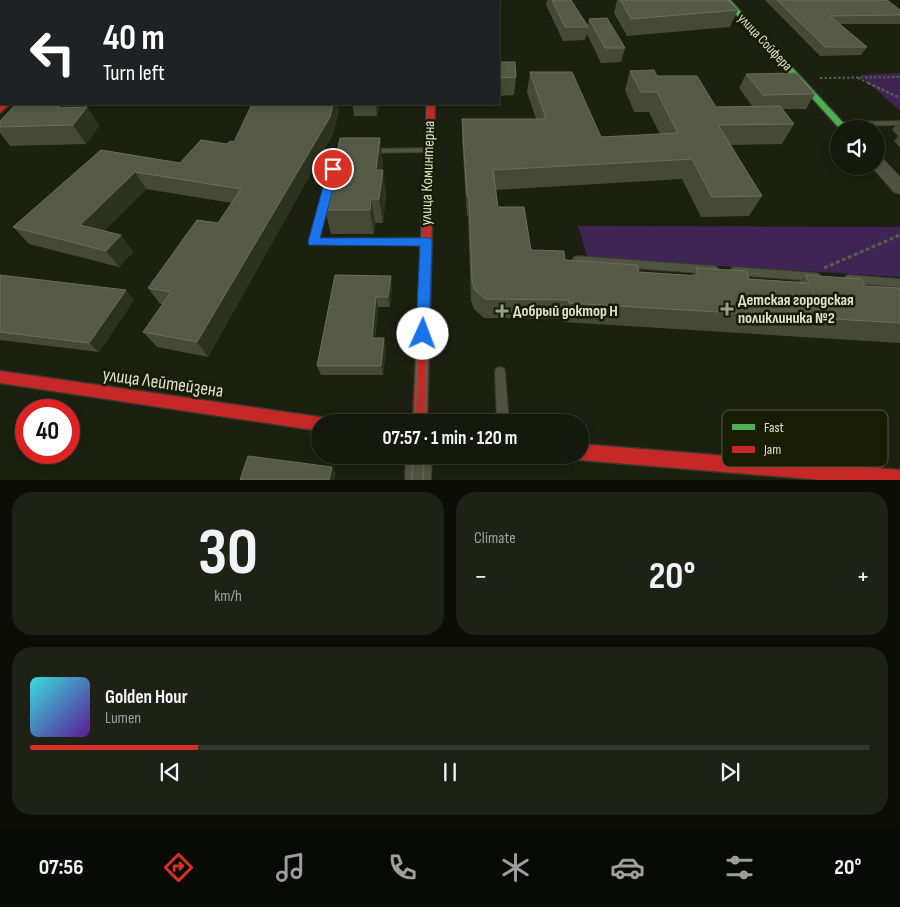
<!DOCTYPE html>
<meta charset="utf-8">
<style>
:root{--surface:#15180c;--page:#1e2115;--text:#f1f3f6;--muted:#9da09d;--line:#34372d;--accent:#d93025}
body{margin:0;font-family:"Sofia Sans Condensed",sans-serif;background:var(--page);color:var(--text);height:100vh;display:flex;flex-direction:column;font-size:19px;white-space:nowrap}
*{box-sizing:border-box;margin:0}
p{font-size:16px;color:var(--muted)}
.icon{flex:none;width:28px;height:28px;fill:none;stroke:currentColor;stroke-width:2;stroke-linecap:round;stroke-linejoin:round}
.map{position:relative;height:480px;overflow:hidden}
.drawer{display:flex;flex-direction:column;gap:12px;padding:12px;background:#0c0d07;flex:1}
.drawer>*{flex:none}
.hud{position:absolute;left:0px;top:0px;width:500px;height:105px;box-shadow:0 2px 8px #0003,0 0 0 1px var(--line);background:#202124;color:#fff;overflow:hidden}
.fabs{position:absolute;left:830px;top:120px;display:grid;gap:10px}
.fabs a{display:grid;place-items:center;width:55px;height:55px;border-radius:50%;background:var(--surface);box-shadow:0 2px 8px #0003,0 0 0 1px var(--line);font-size:25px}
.speed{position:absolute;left:15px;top:399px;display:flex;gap:10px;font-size:25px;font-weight:700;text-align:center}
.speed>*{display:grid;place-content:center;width:65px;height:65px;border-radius:50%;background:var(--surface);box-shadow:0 2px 8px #0003,0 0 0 1px var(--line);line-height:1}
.speed .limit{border:8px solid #d22;background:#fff;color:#111}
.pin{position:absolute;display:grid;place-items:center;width:42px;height:42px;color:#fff;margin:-21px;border:2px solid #fff;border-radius:50%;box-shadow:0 1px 5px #0007}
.me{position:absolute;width:55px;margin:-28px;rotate:2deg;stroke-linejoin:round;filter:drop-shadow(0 0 4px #0008)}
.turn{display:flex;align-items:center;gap:18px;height:105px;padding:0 20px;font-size:22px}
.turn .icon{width:65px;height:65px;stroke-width:2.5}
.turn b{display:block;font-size:35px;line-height:42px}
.big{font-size:38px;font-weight:700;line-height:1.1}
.drawer .card{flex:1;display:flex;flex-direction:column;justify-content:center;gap:8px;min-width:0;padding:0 18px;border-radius:20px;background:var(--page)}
.drawer .dial{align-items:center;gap:0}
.dial b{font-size:65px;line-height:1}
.song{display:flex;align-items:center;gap:15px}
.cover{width:60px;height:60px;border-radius:8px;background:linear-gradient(135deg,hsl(180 70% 55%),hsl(270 70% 35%))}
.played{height:5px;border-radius:2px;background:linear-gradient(90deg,var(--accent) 20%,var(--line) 20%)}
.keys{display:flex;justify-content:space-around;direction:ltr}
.heat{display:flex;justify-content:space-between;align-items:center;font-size:28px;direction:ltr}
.drawer .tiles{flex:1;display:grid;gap:12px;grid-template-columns:1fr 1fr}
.card:last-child{grid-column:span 2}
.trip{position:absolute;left:311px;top:414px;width:278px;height:50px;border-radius:25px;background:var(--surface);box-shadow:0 2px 8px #0003,0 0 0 1px var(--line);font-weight:700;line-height:50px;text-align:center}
.dock{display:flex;height:80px;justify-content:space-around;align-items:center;background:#080a05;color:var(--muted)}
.dock .icon{width:35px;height:35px}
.dock .active{color:var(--accent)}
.dock b{font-size:22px;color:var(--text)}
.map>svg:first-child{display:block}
.green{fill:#3f2554}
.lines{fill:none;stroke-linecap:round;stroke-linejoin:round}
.lane-casing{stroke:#36392d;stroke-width:2}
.street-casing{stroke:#36392d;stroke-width:2}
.fast-casing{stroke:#36392d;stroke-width:3}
.jam-casing{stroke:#36392d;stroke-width:3}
.path-far2{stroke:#595c4e;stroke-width:2;stroke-dasharray:2.5 2;stroke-linecap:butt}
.path-far1{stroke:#595c4e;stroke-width:2.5;stroke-dasharray:3 2;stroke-linecap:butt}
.path{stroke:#595c4e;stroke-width:3;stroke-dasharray:4 2.5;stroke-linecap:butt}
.lane{fill:#505342;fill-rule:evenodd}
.street{fill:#505342;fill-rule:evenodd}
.fast{fill:#4caf50;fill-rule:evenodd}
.jam{fill:#c62828;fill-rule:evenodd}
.tram-far1{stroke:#5d6051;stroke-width:1}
.tram{stroke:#5d6051;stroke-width:2}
.wall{fill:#454936}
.shaded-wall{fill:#2d3120}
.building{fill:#555946;stroke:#6a6e5c}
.route{fill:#1a73e8;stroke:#114b97}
.poi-dot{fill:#9a9e8d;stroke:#171c02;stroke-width:2}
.labels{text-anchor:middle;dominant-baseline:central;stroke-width:5;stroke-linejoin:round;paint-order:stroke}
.far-street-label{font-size:14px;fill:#dee2d1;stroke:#171c02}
.street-label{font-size:16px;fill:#dee2d1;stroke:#171c02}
.poi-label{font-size:16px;font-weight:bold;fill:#dee2d1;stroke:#171c02;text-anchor:start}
.near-street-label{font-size:19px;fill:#dee2d1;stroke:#171c02}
.key{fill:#171c02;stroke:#535740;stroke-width:1}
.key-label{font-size:14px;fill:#dee2d1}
</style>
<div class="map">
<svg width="900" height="480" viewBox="0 0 900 480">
<rect width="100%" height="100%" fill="#1c2010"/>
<path class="green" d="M900,73V111L860,75Z
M578,226L900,227V277L588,258Z"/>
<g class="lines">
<g class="lane-casing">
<path id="lane" d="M900,121V125L841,126L838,124L841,122Z
M429,148L433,150L432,152L371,153L367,151L371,149Z
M335,149H338L342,151L318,239L423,238L426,239L427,241L426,243L310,244L309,242Z
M577,256L714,266L717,267L719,270L717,273L714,274L577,264L574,263L572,260L574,257Z
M735,267L816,273L819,274L821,277L819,280L816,281L735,275L732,274L730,271L732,268Z
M849,275L900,279V287L849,283L846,282L844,279L846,276Z
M500,367L504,368L505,372L509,422H497L495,372L496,368Z"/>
</g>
<g class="street-casing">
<path id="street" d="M326,0H350L351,1H326Z
M429,0H439L440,1H429Z
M876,157L882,158L900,177V194L894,192L871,166H876Z
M406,455H432L431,480H405Z"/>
</g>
<g class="fast-casing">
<path id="fast" d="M723,0H730L849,129H840Z"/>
</g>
<g class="jam-casing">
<path id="jam" d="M1,104H10L0,113V105Z
M427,104H435L427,422H413Z
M0,371L320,417L325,419L327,422H320V431L0,383Z
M580,444L900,470V480H821L580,460L574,455H580Z"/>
</g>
<path class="path-far2" d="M820,78L900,77
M858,78L871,84"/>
<path class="path-far1" d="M868,83L900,98"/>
<path class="path" d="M824,268L900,235"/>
<use href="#lane" class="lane"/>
<use href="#street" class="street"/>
<use href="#fast" class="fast"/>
<use href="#jam" class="jam"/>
<path class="tram-far1" d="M419,318L427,104
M427,318L430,205"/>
<path class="tram" d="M415,422L419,317
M425,422L427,317
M412,480L413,455
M423,480L424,455"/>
</g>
<path class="wall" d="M121,0H312L311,1H119Z
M547,0H571L588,25L589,19L625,48L621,62L601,63L587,34L585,40L563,41L546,5Z
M617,0H728L738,10L730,27L627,36L614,13Z
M765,0H887L900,15V24H840L867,47L861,55L820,56Z
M499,62L516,77L514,95L499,96Z
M630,71L657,76L716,107L752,106L739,88L746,74L815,94L806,109H782L794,124L782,144L731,145L762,196L749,216L701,217L682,179L496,190L498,207L531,250L565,260L639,272L692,275L696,268L749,279L799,282L805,275L865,286L900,288V343L563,322V319L484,318L474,309L471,301L468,216H467L462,139V119H536L527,92L530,72L601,137L660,134L649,112H634L625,90Z
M16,104H88L85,107H87L99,126L86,144L10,146L0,133V127Z
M352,104H379L377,116H354Z
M339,111L333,134L208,357L157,347L143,332L163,304H160L148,288L218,223L232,203L146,189L104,231L121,235L133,252L119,267L29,244L13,227L101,150L180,163L234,142Z
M900,119V147L894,141L898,136L892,130Z
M383,162L382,170L386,194L383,223H375L374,234H331L325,210Z
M0,275L134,300L99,352L0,340Z
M335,275L392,285L390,307H378L375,338L386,347L383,375H321L317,366Z"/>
<path class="shaded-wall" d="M62,0H89L88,1H60Z
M300,0H312L311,1H299Z
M1,54V85L0,86V56Z
M61,104H88L71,125L58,108Z
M333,104H337L339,111L333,134L208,357L197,342Z
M375,104H379L377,116Z
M87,107L99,126L86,144L73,125Z
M380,138L383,162L379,194L376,170Z
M383,170L386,194L383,223L379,199Z
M135,172L146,189L93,242L80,225Z
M371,199L375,223L374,234L370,210Z
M121,235L133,252L119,267L106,251Z
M391,276L392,285L390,307L388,297Z
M126,290L134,300L99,352L89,343Z
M376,297L378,307L374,347L372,338Z
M384,338L386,347L383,375L381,366Z
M332,467L336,473L335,480H329Z"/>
<path class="building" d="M24,0H62L60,1H23Z
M121,0H269L268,1H119Z
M379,0H415V1H378Z
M552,0H571L588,27H565Z
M620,0H728L738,10L631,19Z
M777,0H887L900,10V15L830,16L867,47H825Z
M607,18L625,48H605L589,19Z
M1,19V54L0,56V20Z
M499,62H515L516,77L499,78Z
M654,70L657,76H697L716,107L780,106L794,124L718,125L762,196L712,197L692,159L493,170L498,207H524L531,250L564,251L565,260L637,265L639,272L698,276L696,268L746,271L749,279L809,283L805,275L861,279L865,286L900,288V323L569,303V300L485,299L475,290L472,281L469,196H467L462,119H546L530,72H572L601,137L678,133L657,92H641L630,71Z
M796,73L815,94L763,95L746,74Z
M16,104H61L58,108L87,107L73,125L0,127V121Z
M252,104H333L330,117L197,342L143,332L171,292L148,288L197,220L218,223L241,189L135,172L80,225L121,235L106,251L13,227L101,150L180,163L201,140L227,144L230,141L234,142Z
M340,138H380L376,170H383L379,199H371L370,210H325Z
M0,275L126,290L89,343L0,332Z
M335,275L391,276L388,297H376L372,338H384L381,366H317Z
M248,456L332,467L329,480H240Z"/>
<path class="route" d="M333,166L338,169L320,238H430L432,241L429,334L428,338L423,340L418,338L416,334L420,246L309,245L308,242L328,169Z"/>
<g class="poi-dot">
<path d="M724.5 301.5h5v5h5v5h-5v5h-5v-5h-5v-5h5z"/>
<path d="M499.5 303.5h5v5h5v5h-5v5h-5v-5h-5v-5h5z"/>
</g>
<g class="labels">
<g class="far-street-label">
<text transform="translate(765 42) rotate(47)">улица Сойфера</text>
</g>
<g class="street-label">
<text transform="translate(428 173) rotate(-88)">улица Коминтерна</text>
</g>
<g class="poi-label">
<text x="738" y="300">Детская городская<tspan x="738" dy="18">поликлиника №2</tspan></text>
<text x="513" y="311">Добрый доктор Н</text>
</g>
<g class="near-street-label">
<text transform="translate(163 383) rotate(8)">улица Лейтейзена</text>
</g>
</g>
<rect x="722" y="410" width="166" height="57" rx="8" class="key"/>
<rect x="732" y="424" width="23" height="6" fill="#4caf50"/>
<rect x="732" y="446" width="23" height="7" fill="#c62828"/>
<g class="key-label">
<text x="764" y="432">Fast</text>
<text x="764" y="454">Jam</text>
</g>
</svg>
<div class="fabs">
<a><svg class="icon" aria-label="sound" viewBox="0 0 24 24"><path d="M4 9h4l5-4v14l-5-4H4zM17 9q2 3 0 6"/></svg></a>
</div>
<div class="speed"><div class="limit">40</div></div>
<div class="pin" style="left:333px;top:169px;background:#d93025"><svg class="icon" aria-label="arrive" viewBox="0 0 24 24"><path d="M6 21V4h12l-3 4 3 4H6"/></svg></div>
<svg class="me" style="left:423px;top:334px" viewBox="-20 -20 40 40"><circle r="19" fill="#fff"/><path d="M0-13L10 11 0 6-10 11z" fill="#1a73e8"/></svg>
<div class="trip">07:57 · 1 min · 120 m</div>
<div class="hud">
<div class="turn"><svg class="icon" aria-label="left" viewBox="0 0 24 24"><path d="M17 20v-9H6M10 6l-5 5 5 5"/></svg><div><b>40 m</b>Turn left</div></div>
</div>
</div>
<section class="drawer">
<div class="tiles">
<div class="card dial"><b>30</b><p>km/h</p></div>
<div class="card"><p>Climate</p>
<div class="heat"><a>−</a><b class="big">20°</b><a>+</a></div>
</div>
<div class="card">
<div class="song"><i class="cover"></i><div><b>Golden Hour</b><p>Lumen</p></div></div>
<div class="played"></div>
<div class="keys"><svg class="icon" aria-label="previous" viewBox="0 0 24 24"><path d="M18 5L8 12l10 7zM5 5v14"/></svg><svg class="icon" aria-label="pause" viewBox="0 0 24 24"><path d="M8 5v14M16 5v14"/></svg><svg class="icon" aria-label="next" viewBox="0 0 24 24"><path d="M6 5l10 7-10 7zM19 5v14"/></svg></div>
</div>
</div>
</section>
<nav class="dock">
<b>07:56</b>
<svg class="icon active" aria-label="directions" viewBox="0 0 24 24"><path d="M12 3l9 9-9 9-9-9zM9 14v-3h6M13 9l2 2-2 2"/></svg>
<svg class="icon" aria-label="music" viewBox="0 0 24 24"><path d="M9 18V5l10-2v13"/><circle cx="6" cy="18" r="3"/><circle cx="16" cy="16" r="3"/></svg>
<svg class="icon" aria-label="phone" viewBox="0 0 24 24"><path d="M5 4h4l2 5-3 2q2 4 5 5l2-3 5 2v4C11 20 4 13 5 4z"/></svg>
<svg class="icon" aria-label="climate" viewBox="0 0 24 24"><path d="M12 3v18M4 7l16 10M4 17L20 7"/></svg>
<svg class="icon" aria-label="car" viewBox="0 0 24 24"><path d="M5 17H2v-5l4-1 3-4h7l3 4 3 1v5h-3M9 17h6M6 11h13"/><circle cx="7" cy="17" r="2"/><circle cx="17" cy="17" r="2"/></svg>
<svg class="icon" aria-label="filters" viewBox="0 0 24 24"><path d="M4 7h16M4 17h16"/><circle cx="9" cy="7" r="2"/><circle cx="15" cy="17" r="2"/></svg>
<b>20°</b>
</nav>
